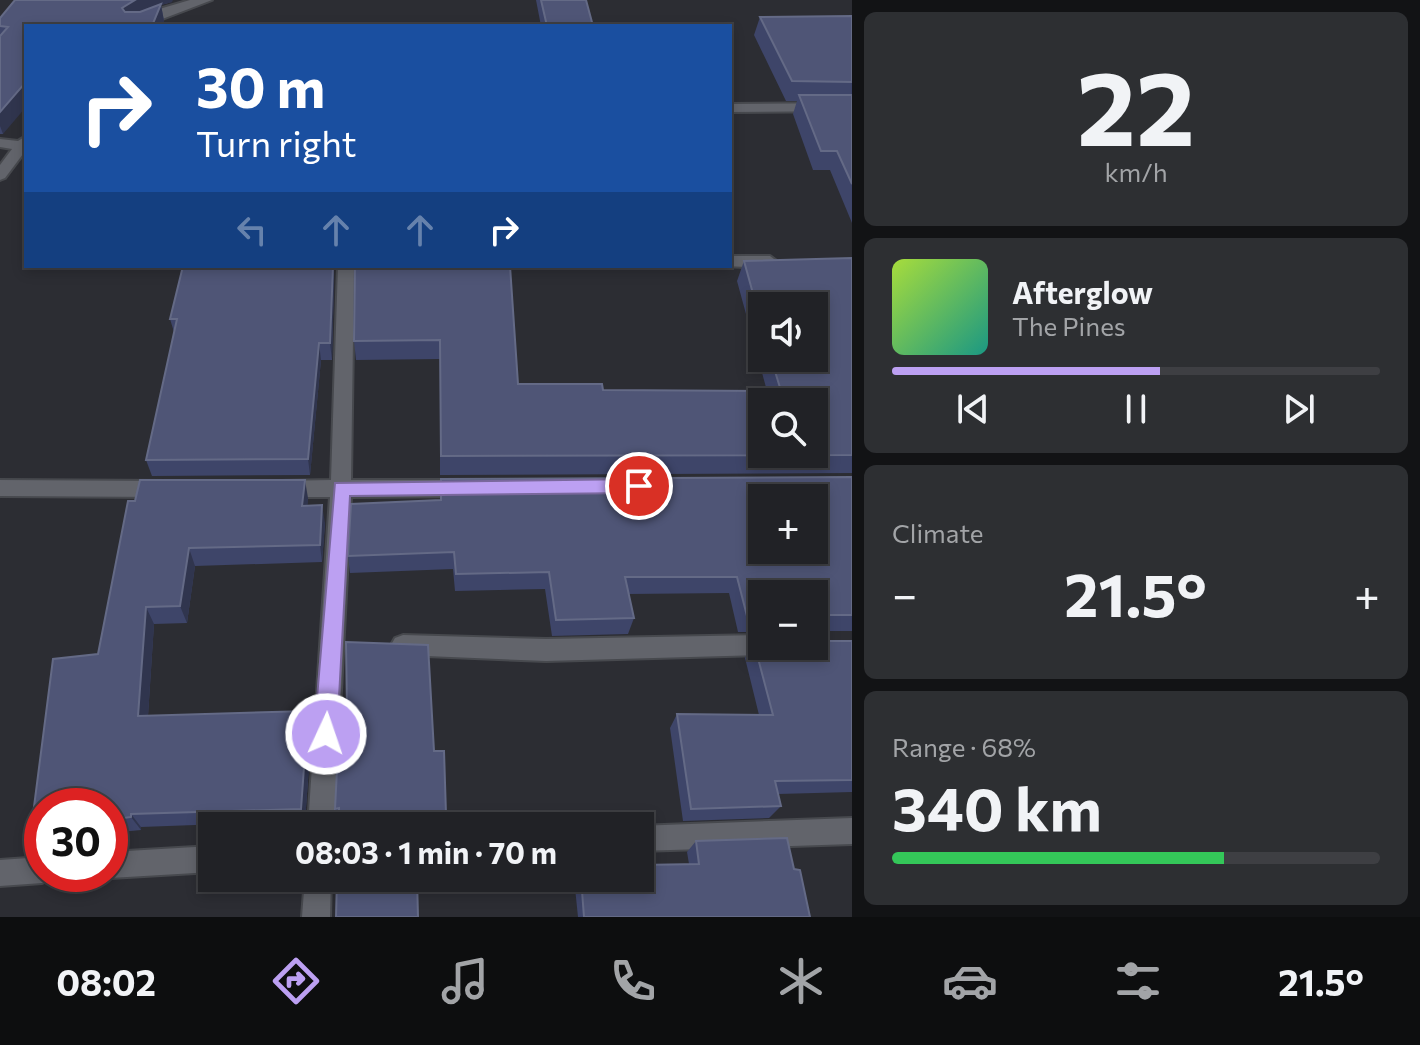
<!DOCTYPE html>
<meta charset="utf-8">
<style>
:root{--surface:#212226;--page:#2d2f32;--text:#f1f3f6;--muted:#a2a4a7;--line:#3e3f43;--accent:#bca0f2}
body{margin:0;font-family:Commissioner,sans-serif;background:var(--page);color:var(--text);height:100vh;display:flex;flex-direction:column;font-size:30px;white-space:nowrap}
*{box-sizing:border-box;margin:0}
p{font-size:26px;color:var(--muted)}
.icon{flex:none;width:44px;height:44px;fill:none;stroke:currentColor;stroke-width:2;stroke-linecap:round;stroke-linejoin:round}
.map{position:relative;flex:1;overflow:hidden}
.details{display:flex;flex-direction:column;gap:12px;padding:12px;background:#121315;width:568px}
.details>*{flex:none}
.hud{position:absolute;left:24px;top:24px;width:708px;height:244px;border-radius:0px;box-shadow:0 4px 12px #0003,0 0 0 2px var(--line);background:#1a4fa0;color:#fff;overflow:hidden}
.buttons{position:absolute;left:748px;top:292px;display:grid;gap:16px}
.buttons a{display:grid;place-items:center;width:80px;height:80px;border-radius:0px;background:var(--surface);box-shadow:0 4px 12px #0003,0 0 0 2px var(--line);font-size:40px}
.speed{position:absolute;left:24px;top:788px;display:flex;gap:16px;font-size:40px;font-weight:700;text-align:center}
.speed>*{display:grid;place-content:center;width:104px;height:104px;border-radius:50%;background:var(--surface);box-shadow:0 4px 12px #0003,0 0 0 2px var(--line);line-height:1}
.speed .limit{border:12px solid #d22;background:#fff;color:#111}
.pin{position:absolute;display:grid;place-items:center;width:68px;height:68px;color:#fff;margin:-34px;border:4px solid #fff;border-radius:50%;box-shadow:0 2px 8px #0007}
.me{position:absolute;width:88px;margin:-44px;rotate:3deg;stroke-linejoin:round;filter:drop-shadow(0 0 6px #0008)}
.turn{display:flex;align-items:center;gap:28px;height:168px;padding:0 40px;font-size:36px}
.turn .icon{width:104px;height:104px;stroke-width:2.5}
.turn b{display:block;font-size:56px;line-height:68px}
.lanes{display:flex;align-items:center;height:76px;padding:0 40px;background:#0003;justify-content:center;gap:40px;direction:ltr}
.lanes .off{opacity:.35}
.big{font-size:60px;font-weight:700;line-height:1.1}
.details .widget{flex:1;display:flex;flex-direction:column;justify-content:center;gap:12px;min-width:0;padding:0 28px;border-radius:12px;background:var(--page)}
.details .dial{align-items:center;gap:0}
.dial b{font-size:104px;line-height:1}
.song{display:flex;align-items:center;gap:24px}
.cover{width:96px;height:96px;border-radius:12px;background:linear-gradient(135deg,hsl(80 70% 55%),hsl(170 70% 35%))}
.played{height:8px;border-radius:4px;background:linear-gradient(90deg,var(--accent) 55%,var(--line) 55%)}
.keys{display:flex;justify-content:space-around;direction:ltr}
.heat{display:flex;justify-content:space-between;align-items:center;font-size:44px;direction:ltr}
.charge{height:12px;border-radius:6px;background:linear-gradient(90deg,#34c759 68%,var(--line) 0)}
.trip{position:absolute;left:198px;top:812px;width:456px;height:80px;border-radius:0px;background:var(--surface);box-shadow:0 4px 12px #0003,0 0 0 2px var(--line);font-weight:700;line-height:80px;text-align:center}
.menu{display:flex;height:128px;justify-content:space-around;align-items:center;background:#0d0e0f;color:var(--muted)}
.menu .icon{width:56px;height:56px}
.menu .current{color:var(--accent)}
.menu b{font-size:36px;color:var(--text)}
main{display:flex;flex:1;min-height:0}
.map>svg:first-child{display:block}
.lines{fill:none;stroke-linecap:round;stroke-linejoin:round}
.minor-casing{stroke:#47494e;stroke-width:4}
.minor{fill:#62646b;fill-rule:evenodd}
.wall{fill:#3e4569;fill-rule:evenodd}
.shaded-wall{fill:#30354e}
.building{fill:#4f5576;stroke:#646a86;stroke-width:2;fill-rule:evenodd}
.route{fill:#bca0f2;stroke:#7a689d;stroke-width:2}
</style>
<main>
<div class="map">
<svg width="852" height="917" viewBox="0 0 852 917">
<rect width="100%" height="100%" fill="#2c2d33"/>
<g class="lines">
<g class="minor-casing">
<path id="minor" d="M190,0H212L144,26H129L156,10Z
M852,103V111L730,112V104Z
M26,136V150L5,178L0,180V165L12,149L0,147V139L18,141Z
M730,256H770L778,262L770,268L724,266H730Z
M338,266H354L351,480H468L475,482L478,488L475,494L468,496L351,497L334,826H308L330,497H280L273,495L270,489L273,483L280,481L331,480Z
M0,480L164,481L171,483L174,489L171,495L164,497L0,496Z
M403,635L546,639L762,635V646H773L770,652L762,655L546,661L403,655L395,652L391,645L395,638Z
M852,818V844L640,851V826H637Z
M212,846V872L110,878L100,874H110V852Z
M42,857V874H54L51,879L42,883L0,886V860Z
M305,878H331L330,917H302Z"/>
</g>
<use href="#minor" class="minor"/>
</g>
<path class="wall" d="M536,0H586L593,26H541Z
M172,2L161,5L164,21L163,26H26L3,134H0V18Z
M852,16V223L830,170H813L793,114L797,101H786L754,35L760,17Z
M852,258V473L440,475V359L356,360L354,341L355,266L518,384L603,390L767,391L737,281L744,261ZM762,306L814,358H762Z
M333,266L334,281L332,360H321L310,475L152,476L146,460L174,332L170,319Z
M852,477V631H819L815,637L824,641H852V792L778,794L781,806L769,818L683,821L670,728L677,714L759,715L745,658L754,643L814,646L762,594V632H738L729,593L628,594L634,618L628,634L552,636L545,589L455,591L453,569L350,573L348,556Z
M308,498L307,506L325,523L322,562L195,566L187,623L154,624L148,716L312,726L305,821L141,827V830L110,833V806H42V840L31,830L98,654L128,501Z
M434,751L446,814L445,826H339V820H337L335,809Z
M696,841L794,869L810,917H578L574,878H640L689,864L687,852Z"/>
<path class="shaded-wall" d="M135,0H173L172,2L161,5L164,21L163,26H126L122,8Z
M26,82V107L3,134L0,126V112Z
M333,266L334,281L332,360L330,343Z
M319,343L321,360L310,475L308,459Z
M305,480L308,498L306,524L302,506Z
M322,505L325,523L322,562L320,545Z
M189,548L195,566L187,623L180,606Z
M146,607L154,624L147,731L138,716Z
M822,627L814,639V629Z
M308,711L312,726L305,821L301,809Z
M131,814L141,827V830L131,817Z"/>
<path class="building" d="M15,0H135L122,8L125,12H140L161,4L152,26H26V82L0,112V36L8,27L0,26V18Z
M541,0H586L593,26H547Z
M852,16V82L792,81L760,17Z
M799,95H852V184L837,151H821Z
M852,258V455L441,456L440,340L354,341L355,266H510L518,384H602L603,390L781,391L771,358H814V306H762V326L744,261ZM762,402H814V454H762Z
M183,266H333L330,343H319L308,459L146,460L177,319H170Z
M852,477V615H825L822,627L814,629V594H762V616H747L737,577H625L634,618L556,620L549,572L456,574L454,552L348,556L351,504L441,500V479ZM762,498H814V550H762Z
M140,480H305L302,506L322,505L320,545L189,548L180,606L146,607L138,716L308,711L301,809L131,814V817L110,820V806H42V828L31,830L53,659L98,654L128,501H135Z
M814,636L824,641H852V780L775,781L781,806L691,809L677,714L773,715L754,643L762,642V646H814Z
M346,642L428,645L434,751H444L446,814H416V826H339V808L335,809L340,711H347Z
M787,838L794,869L800,870L810,917H584L581,878H640V865L699,864L696,841Z
M337,878H417L418,917H336Z"/>
<path class="route" d="M639,479L646,481L649,486L646,491L639,493L350,496L337,734L333,742L326,745L318,742L314,734L335,483Z"/>
</svg>
<div class="buttons">
<a><svg class="icon" aria-label="sound" viewBox="0 0 24 24"><path d="M4 9h4l5-4v14l-5-4H4zM17 9q2 3 0 6"/></svg></a>
<a><svg class="icon" aria-label="search" viewBox="0 0 24 24"><circle cx="10" cy="10" r="6"/><path d="M15 15l6 6"/></svg></a>
<a>+</a>
<a>−</a>
</div>
<div class="speed"><div class="limit">30</div></div>
<div class="pin" style="left:639px;top:486px;background:#d93025"><svg class="icon" aria-label="arrive" viewBox="0 0 24 24"><path d="M6 21V4h12l-3 4 3 4H6"/></svg></div>
<svg class="me" style="left:326px;top:734px" viewBox="-20 -20 40 40"><circle r="17" fill="#bca0f2" stroke="#fff" stroke-width="3"/><path d="M0-11L8 9 0 5-8 9z" fill="#fff"/></svg>
<div class="trip">08:03 · 1 min · 70 m</div>
<div class="hud">
<div class="turn"><svg class="icon" aria-label="right" viewBox="0 0 24 24"><path d="M7 20v-9h11M14 6l5 5-5 5"/></svg><div><b>30 m</b>Turn right</div></div>
<div class="lanes"><svg class="icon off" aria-label="left" viewBox="0 0 24 24"><path d="M17 20v-9H6M10 6l-5 5 5 5"/></svg><svg class="icon off" aria-label="ahead" viewBox="0 0 24 24"><path d="M12 20V5M6 11l6-6 6 6"/></svg><svg class="icon off" aria-label="ahead" viewBox="0 0 24 24"><path d="M12 20V5M6 11l6-6 6 6"/></svg><svg class="icon" aria-label="right" viewBox="0 0 24 24"><path d="M7 20v-9h11M14 6l5 5-5 5"/></svg></div>
</div>
</div>
<section class="details">
<div class="widget dial"><b>22</b><p>km/h</p></div>
<div class="widget">
<div class="song"><i class="cover"></i><div><b>Afterglow</b><p>The Pines</p></div></div>
<div class="played"></div>
<div class="keys"><svg class="icon" aria-label="previous" viewBox="0 0 24 24"><path d="M18 5L8 12l10 7zM5 5v14"/></svg><svg class="icon" aria-label="pause" viewBox="0 0 24 24"><path d="M8 5v14M16 5v14"/></svg><svg class="icon" aria-label="next" viewBox="0 0 24 24"><path d="M6 5l10 7-10 7zM19 5v14"/></svg></div>
</div>
<div class="widget"><p>Climate</p>
<div class="heat"><a>−</a><b class="big">21.5°</b><a>+</a></div>
</div>
<div class="widget"><p>Range · 68%</p><b class="big">340 km</b><div class="charge"></div></div>
</section>
</main>
<nav class="menu">
<b>08:02</b>
<svg class="icon current" aria-label="directions" viewBox="0 0 24 24"><path d="M12 3l9 9-9 9-9-9zM9 14v-3h6M13 9l2 2-2 2"/></svg>
<svg class="icon" aria-label="music" viewBox="0 0 24 24"><path d="M9 18V5l10-2v13"/><circle cx="6" cy="18" r="3"/><circle cx="16" cy="16" r="3"/></svg>
<svg class="icon" aria-label="phone" viewBox="0 0 24 24"><path d="M5 4h4l2 5-3 2q2 4 5 5l2-3 5 2v4C11 20 4 13 5 4z"/></svg>
<svg class="icon" aria-label="climate" viewBox="0 0 24 24"><path d="M12 3v18M4 7l16 10M4 17L20 7"/></svg>
<svg class="icon" aria-label="car" viewBox="0 0 24 24"><path d="M5 17H2v-5l4-1 3-4h7l3 4 3 1v5h-3M9 17h6M6 11h13"/><circle cx="7" cy="17" r="2"/><circle cx="17" cy="17" r="2"/></svg>
<svg class="icon" aria-label="filters" viewBox="0 0 24 24"><path d="M4 7h16M4 17h16"/><circle cx="9" cy="7" r="2"/><circle cx="15" cy="17" r="2"/></svg>
<b>21.5°</b>
</nav>
